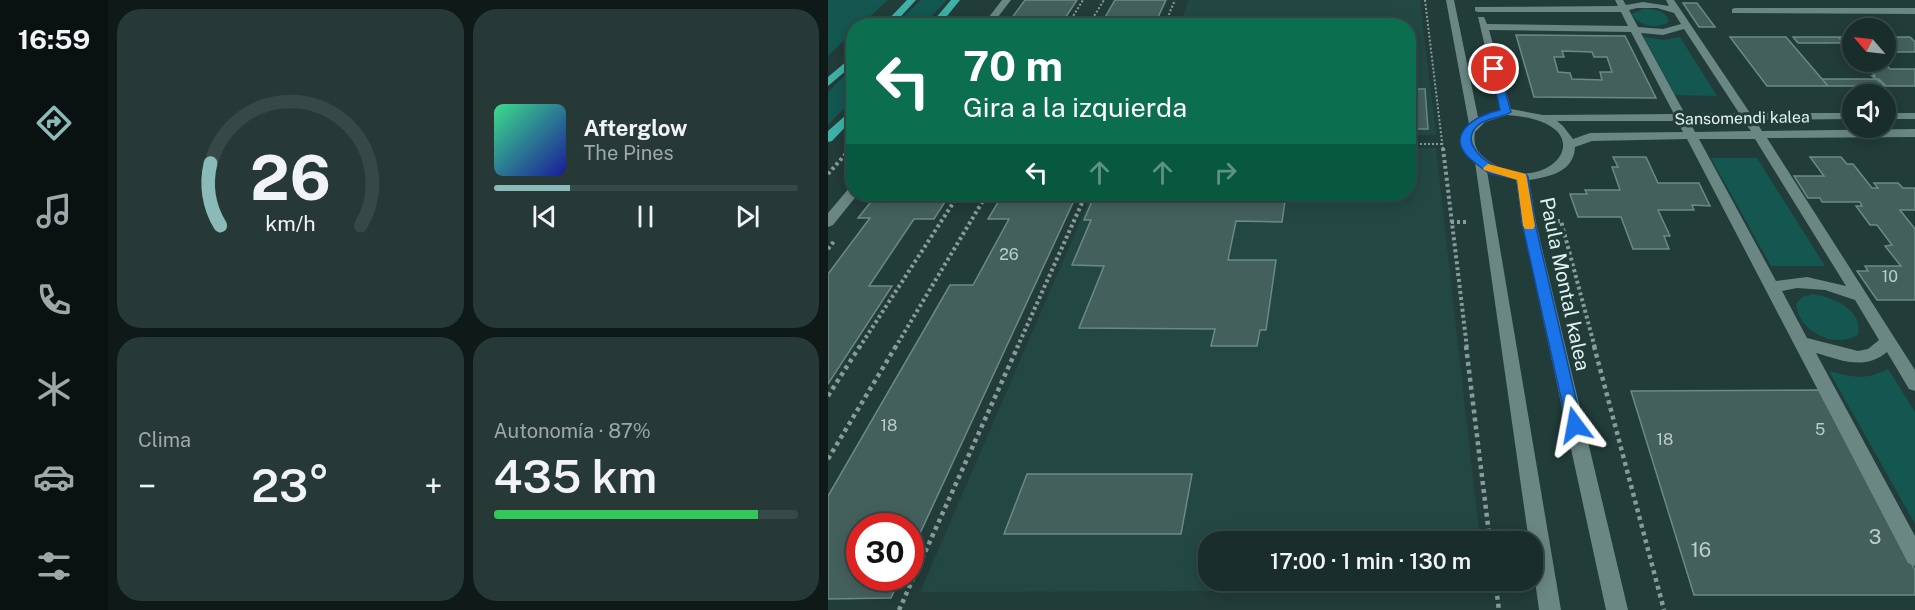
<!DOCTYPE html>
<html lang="es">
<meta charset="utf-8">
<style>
:root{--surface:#192d2b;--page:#263937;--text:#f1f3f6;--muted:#9fa8a9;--line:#374947;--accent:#8bbbb9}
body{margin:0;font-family:"Public Sans",sans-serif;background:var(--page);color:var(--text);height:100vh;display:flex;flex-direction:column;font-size:22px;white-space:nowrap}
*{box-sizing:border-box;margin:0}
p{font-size:20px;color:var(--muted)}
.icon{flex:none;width:33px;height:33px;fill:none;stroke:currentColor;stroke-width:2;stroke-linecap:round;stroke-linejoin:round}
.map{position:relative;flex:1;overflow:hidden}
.drawer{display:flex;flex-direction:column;gap:9px;padding:9px;background:#0e1918;width:720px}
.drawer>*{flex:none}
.banner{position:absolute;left:18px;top:18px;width:570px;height:183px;border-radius:24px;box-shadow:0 3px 15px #0003,0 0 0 2px var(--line);background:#0b6e4f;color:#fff;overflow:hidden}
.needle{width:39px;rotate:298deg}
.fabs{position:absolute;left:1014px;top:18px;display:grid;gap:12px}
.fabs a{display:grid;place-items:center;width:54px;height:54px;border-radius:50%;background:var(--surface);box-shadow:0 3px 15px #0003,0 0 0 2px var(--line);font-size:30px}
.speed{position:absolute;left:18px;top:513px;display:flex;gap:12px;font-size:30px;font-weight:700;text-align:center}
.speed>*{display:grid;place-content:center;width:78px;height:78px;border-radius:50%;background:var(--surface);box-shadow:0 3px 15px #0003,0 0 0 2px var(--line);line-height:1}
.speed .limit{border:9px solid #d22;background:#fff;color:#111}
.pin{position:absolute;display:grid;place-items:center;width:51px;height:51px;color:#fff;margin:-26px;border:3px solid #fff;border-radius:50%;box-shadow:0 2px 6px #0007}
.me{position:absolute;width:66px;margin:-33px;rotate:347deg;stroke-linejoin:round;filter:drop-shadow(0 0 4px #0008)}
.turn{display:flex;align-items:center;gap:21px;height:126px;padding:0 18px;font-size:27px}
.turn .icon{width:78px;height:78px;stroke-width:2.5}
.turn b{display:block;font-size:42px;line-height:51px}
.lanes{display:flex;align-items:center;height:57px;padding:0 18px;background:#0003;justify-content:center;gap:30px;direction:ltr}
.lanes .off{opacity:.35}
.big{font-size:45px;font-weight:600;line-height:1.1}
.drawer .card{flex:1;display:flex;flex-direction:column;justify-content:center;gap:9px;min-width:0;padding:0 21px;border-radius:24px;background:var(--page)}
.drawer .dial{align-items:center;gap:0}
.dial svg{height:156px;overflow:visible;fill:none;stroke:var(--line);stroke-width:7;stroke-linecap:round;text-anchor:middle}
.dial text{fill:var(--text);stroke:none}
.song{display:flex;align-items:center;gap:18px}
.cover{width:72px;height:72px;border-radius:9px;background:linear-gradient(135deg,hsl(150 70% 55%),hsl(240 70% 35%))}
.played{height:6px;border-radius:3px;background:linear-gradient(90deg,var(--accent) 25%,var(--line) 25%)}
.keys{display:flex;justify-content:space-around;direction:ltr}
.heat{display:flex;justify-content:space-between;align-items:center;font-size:33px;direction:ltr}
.charge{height:9px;border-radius:4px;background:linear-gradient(90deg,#34c759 87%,var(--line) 0)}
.drawer .tiles{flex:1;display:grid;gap:9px;grid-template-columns:repeat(2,1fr)}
.trip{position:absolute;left:370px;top:531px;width:345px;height:60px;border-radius:24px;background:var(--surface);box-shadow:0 3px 15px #0003,0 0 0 2px var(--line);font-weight:600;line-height:60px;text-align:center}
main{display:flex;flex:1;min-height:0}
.dock{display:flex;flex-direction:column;width:108px;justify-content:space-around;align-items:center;background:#0a1211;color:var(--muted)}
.dock .icon{width:42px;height:42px}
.dock .active{color:var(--accent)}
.dock b{font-size:27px;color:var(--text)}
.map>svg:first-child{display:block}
.built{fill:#234844}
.green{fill:#145751}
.building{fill:#44605d;stroke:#6c8985;stroke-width:1.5;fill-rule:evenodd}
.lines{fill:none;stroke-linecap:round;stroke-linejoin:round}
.path-far2{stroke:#879c99;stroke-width:2;stroke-dasharray:2 2;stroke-linecap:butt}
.path-far1{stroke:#879c99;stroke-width:4;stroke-dasharray:3 3;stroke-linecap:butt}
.path{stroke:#879c99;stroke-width:4.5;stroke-dasharray:4 4;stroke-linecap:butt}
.minor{fill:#6a8783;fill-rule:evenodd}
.major{fill:#3eb2a8;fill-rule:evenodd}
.route{fill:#1a73e8;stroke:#114b97;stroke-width:1.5}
.slow{fill:#f59e0b}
.labels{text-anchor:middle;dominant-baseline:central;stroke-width:6;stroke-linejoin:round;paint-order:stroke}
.far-street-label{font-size:16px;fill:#e3f3f0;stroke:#213c39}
.number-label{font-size:16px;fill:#bbcecb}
.street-label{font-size:20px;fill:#e3f3f0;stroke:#213c39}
.near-number-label{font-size:20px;fill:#bbcecb}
</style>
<main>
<nav class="dock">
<b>16:59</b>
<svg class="icon active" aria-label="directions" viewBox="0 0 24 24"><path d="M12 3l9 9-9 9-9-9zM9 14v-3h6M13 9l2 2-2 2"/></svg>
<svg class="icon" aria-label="music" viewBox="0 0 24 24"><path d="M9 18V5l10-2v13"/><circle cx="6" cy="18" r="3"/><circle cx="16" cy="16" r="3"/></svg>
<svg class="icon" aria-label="phone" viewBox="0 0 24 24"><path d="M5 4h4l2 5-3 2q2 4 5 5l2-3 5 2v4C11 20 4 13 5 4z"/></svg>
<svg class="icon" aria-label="climate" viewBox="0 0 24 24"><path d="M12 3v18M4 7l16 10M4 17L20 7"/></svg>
<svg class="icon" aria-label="car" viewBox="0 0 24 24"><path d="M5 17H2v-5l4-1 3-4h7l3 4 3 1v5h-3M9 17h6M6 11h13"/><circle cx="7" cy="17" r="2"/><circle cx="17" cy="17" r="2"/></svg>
<svg class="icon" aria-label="filters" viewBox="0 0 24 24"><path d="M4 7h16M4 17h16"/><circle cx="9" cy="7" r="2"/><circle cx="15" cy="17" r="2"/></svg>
</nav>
<section class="drawer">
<div class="tiles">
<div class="card dial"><svg viewBox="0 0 100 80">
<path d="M14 69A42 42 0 1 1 86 69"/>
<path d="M14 69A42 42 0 0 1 9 37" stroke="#8bbbb9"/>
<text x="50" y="56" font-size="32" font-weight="700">26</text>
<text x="50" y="72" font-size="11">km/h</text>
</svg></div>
<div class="card">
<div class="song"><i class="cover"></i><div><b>Afterglow</b><p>The Pines</p></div></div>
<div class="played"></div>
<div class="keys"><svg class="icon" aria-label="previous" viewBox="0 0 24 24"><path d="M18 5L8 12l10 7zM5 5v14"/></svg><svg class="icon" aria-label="pause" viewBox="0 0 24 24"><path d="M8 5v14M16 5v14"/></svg><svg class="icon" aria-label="next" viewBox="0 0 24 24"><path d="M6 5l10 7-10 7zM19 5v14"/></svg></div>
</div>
<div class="card"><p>Clima</p>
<div class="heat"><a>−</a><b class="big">23°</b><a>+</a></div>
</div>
<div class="card"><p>Autonomía · 87%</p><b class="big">435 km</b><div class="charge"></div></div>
</div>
</section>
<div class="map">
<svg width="1087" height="610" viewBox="0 0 1087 610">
<rect width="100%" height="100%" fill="#213c39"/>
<path class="built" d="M361,0H592L608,135H581L580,26H351Z
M581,148H608L652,541L381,542V580H656L657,590L92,592L264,194H580Z"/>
<path class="green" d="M0,0H60L33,25L26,26L25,32L0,56Z
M93,0H119L95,25H67Z
M815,9C825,9 839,10 841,22C829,29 810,27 804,14Z
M816,37L836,40L852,37L889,96L847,95Z
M25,67V99L0,125V92Z
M883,158H929L997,266H943Z
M985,294C1006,298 1035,309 1030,335C1006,349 971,332 968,304L974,297Z
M1060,369L1087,412V524L1001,371C1025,377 1037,381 1060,369Z"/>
<path class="building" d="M197,0H249L232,26H178Z
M287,0H338L326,26H272Z
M855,3H869L887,27H871Z
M688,35L797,36L828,98L706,97ZM734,51L764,52L766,57H779L784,72H772L774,80L744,79L742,73L730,72L726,57H736Z
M902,37H958L1000,86H939Z
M965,37H1010L1016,43H970Z
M1010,37H1024V52L1016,46L1013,43H1016Z
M1058,37H1082L1087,42V52H1058Z
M1034,62H1055L1062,69H1087V86H1058L1044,76H1047Z
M994,79H1051L1058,86H1000Z
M580,89H597L600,129H580Z
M785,157H818L830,183H871L882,206L864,205L866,210H830L842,236H836L841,249H805L793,217H750L742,194H759L757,190H792L784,167H790Z
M982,157H1013L1019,164H1025L1044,188H1050L1046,183H1070L1075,188H1087V210H1072L1087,229V300H1049L1029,271H1040L1037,266H1073L1057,246L1064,245L1049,225H1042L1028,206H1034L1032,202H994L992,198H980L966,176H996Z
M49,194H122L106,219H86L41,286H64L0,384V274L42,218H30Z
M175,194H249L82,555V526H32V578H72L63,598L0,599V496L122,285H145L181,219H160Z
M267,194H458L454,222L408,221L400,260H448L438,330H432L429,346H383L387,329L251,328L276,266L244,265L263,220H256Z
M991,390L1087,570V595H866L803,391Z
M199,474H364L353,534H176Z"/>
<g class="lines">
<path class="path-far2" d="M597,0L615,150
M239,26L255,0
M260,26L276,0
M336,26L347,0
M580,144H616
M22,150L26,145"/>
<path class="path-far1" d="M615,148L639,348
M0,174L23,148
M623,222H641
M723,222L733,221L767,348
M0,249L7,240
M31,348L131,194
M67,348L159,194
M189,348L258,194"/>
<path class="path" d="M638,346L662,542
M766,346L836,610
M0,396L32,346
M0,459L68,346
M667,580L671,610
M71,610L190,346"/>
<path class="minor" d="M174,0H183L163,26H154Z
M618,0H626L650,117L672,110L650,17H656L659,24L800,26L793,12H650L647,11V7L790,6L787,0H795L798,5L815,2L841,6L838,0H846L922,113H1024V119L927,120L934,131L1087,129V137L939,138L1087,370V391L1081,389L1059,352C1036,371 1013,360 988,353L1087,536V566L1080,563L859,139L764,141L747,147C746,172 721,177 701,180L708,223L800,610H778L694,223L688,179L659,171L733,610H711L705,566V542H701L647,162L633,143L635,131L641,124ZM809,8H829L846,13L853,24L835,29L810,27L801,10ZM856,29L911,113L857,114L813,33L835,35ZM661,30L803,32L846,114L715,115L683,109ZM679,115C787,123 716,206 658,159C648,151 645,145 647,132L657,122ZM861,120H915L923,131L867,132ZM729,121H849L855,132L762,133L745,139L735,126ZM871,139H927L1018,286L979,277L948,281ZM969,288L997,290L1027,300L1051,340L1040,349L1030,351L979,338L954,291Z
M907,8H1087V14L904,13V9Z
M1058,113H1087V119H1058Z
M26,186V194H30L5,225L0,227V213L22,187Z"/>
<path class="major" d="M79,0H88L64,26H54Z
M123,0H132L111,26H101Z
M26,55V64L0,86V77Z
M26,108V118L4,141L0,142V131Z"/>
</g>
<path class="route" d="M663,67L671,69L683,112C673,119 658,117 649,126C633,142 653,158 666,166C675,171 688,171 698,174L700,177L707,223L754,425L752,430L747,432L741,430L739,425L694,223L689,179C680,177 669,176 661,173C656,170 650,165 646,162C613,137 646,115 672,110Z"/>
<path class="slow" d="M660,164L698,174L707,226L705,229H697L695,226L689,180L656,170L655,168Z"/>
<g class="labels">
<g class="far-street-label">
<text transform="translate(914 118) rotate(-1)">Sansomendi kalea</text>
</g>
<g class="number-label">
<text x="181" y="254">26</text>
<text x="1062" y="276">10</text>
<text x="61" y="425">18</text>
<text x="992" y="429">5</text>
<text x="837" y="439">18</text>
</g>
<g class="street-label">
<text transform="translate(737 284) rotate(78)">Paula Montal kalea</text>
</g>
<g class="near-number-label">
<text x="1047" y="537">3</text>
<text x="873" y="550">16</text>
</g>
</g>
</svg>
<div class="fabs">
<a><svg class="needle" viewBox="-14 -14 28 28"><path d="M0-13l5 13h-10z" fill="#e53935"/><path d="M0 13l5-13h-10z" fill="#9fa8a9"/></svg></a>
<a><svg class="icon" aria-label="sound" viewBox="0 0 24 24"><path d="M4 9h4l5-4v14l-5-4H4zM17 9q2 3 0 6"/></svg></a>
</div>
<div class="speed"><div class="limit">30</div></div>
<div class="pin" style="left:666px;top:69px;background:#d93025"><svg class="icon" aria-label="arrive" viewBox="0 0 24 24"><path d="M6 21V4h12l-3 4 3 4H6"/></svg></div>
<svg class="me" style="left:747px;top:425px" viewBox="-20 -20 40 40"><path d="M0-17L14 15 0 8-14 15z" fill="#1a73e8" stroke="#fff" stroke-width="4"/></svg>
<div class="trip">17:00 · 1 min · 130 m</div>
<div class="banner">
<div class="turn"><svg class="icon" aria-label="left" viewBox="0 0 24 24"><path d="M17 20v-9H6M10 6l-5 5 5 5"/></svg><div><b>70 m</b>Gira a la izquierda</div></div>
<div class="lanes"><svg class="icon" aria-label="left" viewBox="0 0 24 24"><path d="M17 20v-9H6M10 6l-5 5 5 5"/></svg><svg class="icon off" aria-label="ahead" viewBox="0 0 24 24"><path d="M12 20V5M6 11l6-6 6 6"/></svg><svg class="icon off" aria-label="ahead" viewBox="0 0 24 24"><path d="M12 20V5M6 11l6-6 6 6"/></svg><svg class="icon off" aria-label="right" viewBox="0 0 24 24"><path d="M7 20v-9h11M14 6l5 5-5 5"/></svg></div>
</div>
</div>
</main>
